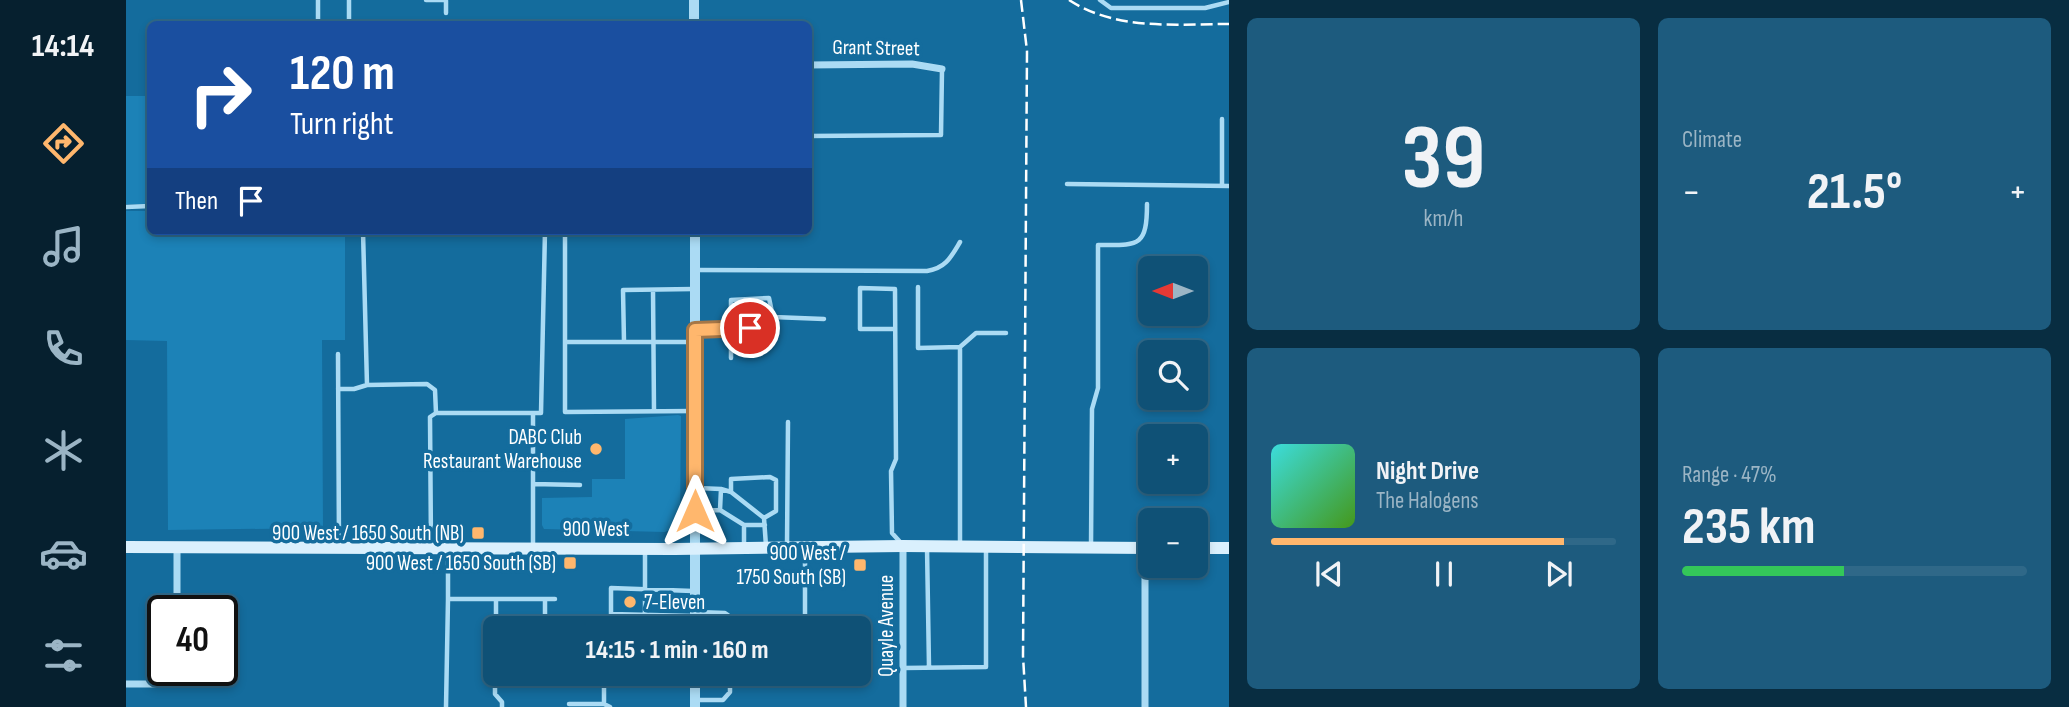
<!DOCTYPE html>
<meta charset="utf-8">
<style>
:root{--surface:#0f5176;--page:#1d5b7e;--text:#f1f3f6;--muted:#9bb5c5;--line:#2f6888;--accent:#ffb76d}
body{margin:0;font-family:"Sofia Sans Condensed",sans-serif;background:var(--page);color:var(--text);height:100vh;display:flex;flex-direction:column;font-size:26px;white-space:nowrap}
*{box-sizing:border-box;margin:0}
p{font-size:23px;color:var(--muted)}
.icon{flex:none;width:38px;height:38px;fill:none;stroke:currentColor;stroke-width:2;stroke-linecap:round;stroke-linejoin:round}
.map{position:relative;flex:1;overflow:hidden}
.panel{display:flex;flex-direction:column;gap:18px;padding:18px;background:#082d41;width:840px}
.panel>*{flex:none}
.hud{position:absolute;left:21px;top:21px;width:665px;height:214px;border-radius:10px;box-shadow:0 4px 10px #0003,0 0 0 2px var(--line);background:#1a4fa0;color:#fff;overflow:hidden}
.needle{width:46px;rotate:270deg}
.buttons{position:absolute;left:1012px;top:256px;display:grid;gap:14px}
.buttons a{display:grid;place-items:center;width:70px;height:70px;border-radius:10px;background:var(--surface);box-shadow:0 4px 10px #0003,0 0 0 2px var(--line);font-size:35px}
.speed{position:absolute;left:21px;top:595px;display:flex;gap:14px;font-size:35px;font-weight:700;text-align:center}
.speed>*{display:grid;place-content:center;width:91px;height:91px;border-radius:50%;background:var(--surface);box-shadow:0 4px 10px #0003,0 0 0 2px var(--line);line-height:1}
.speed .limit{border:4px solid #111;border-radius:10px;background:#fff;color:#111}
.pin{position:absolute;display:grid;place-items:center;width:60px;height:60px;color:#fff;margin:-30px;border:4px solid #fff;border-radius:50%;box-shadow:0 2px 7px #0007}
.me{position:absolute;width:77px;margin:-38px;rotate:0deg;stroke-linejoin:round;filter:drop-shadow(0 0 5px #0008)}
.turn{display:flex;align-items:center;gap:24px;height:147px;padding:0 28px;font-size:32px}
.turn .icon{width:91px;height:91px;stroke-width:2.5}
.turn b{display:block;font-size:49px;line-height:60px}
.then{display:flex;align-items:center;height:66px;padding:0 28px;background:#0003;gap:14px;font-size:26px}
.big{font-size:52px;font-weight:700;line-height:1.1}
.panel .card{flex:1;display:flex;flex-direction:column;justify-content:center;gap:10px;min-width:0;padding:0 24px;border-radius:10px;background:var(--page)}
.panel .dial{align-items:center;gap:0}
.dial b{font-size:91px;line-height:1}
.song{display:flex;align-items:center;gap:21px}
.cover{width:84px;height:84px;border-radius:10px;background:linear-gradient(135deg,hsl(180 70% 55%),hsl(100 70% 35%))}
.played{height:7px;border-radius:4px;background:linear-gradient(90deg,var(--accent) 85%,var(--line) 85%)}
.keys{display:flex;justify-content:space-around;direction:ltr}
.heat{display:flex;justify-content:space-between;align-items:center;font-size:38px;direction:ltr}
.charge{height:10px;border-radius:5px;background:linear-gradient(90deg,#34c759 47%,var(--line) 0)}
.panel .tiles{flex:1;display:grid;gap:18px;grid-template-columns:repeat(2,1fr)}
.trip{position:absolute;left:357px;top:616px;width:388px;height:70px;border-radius:10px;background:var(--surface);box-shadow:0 4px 10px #0003,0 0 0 2px var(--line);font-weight:700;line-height:70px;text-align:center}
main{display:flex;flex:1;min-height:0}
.tabs{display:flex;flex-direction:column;width:126px;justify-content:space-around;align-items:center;background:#06202f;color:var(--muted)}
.tabs .icon{width:49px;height:49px}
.tabs .selected{color:var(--accent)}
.tabs b{font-size:32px;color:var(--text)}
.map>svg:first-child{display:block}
.green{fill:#1c82b7}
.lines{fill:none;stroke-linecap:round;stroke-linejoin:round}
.service{stroke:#abdbf4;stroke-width:4.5}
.minor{stroke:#abdbf4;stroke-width:7}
.tertiary{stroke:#abdbf4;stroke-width:10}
.secondary{stroke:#daf0fd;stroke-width:12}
.rail{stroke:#fff;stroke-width:2.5;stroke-dasharray:12 5;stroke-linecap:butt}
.route-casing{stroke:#a67747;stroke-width:18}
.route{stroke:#ffb76d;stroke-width:12}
.poi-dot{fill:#ffb76d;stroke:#146c9d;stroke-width:2.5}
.labels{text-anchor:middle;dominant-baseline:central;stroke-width:7;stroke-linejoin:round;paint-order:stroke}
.street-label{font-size:21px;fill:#fff;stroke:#146c9d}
.poi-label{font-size:21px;fill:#fff;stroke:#146c9d;text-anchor:end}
</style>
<main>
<nav class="tabs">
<b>14:14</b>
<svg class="icon selected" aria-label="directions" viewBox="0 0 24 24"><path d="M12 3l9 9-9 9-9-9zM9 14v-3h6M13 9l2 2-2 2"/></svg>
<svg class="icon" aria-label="music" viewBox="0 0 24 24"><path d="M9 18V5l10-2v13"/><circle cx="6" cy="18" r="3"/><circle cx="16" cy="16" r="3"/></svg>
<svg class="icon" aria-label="phone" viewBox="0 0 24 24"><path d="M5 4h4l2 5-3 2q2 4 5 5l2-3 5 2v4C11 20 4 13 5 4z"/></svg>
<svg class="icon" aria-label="climate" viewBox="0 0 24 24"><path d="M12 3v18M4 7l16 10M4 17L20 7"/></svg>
<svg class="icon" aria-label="car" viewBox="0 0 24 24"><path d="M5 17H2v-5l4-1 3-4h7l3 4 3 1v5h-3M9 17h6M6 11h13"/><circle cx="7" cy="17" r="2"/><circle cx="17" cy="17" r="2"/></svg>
<svg class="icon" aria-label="filters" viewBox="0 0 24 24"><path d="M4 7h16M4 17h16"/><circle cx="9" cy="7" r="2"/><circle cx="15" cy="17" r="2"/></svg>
</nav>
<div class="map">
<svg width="1103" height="707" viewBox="0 0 1103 707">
<rect width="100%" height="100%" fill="#146c9d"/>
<path class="green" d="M0,96H24V204H0Z
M0,211H24V231H219V340H196L197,528L42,530L41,341L0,340Z
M552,415L555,416L554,519H552L548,528L539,532L418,529L416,525V498L466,497V479H499V419Z"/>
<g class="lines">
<path class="service" d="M300,0H320
M974,0L985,8H1079L1103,2
M320,1V13
M192,24V0
M223,24V0
M1096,119V186
M682,136L815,135L816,70
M941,184L1103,186
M0,207L24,206
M237,231L241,385L301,384L309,390L310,413
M439,231V412L569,411
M570,270L801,271C820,268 825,257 834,242
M792,287V348L834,347V546
M527,290L528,411
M769,329H734V288L769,289L770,459L765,471L766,533L775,543
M570,330L605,329V300L643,298L647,317L698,319
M439,342H568
M498,342L497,290L568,289
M834,347L850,333H880
M212,354L213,546
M605,358V329L642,328L647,317
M212,389H228L241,385
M407,413V547
M407,484L454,485
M571,488L595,489L594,510
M595,489L605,492L638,518L640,546
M605,492V479L644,477L650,480V511L638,518
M570,511L594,510L618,525V547
M618,525H639
M305,546L304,417L310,413H415L419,231
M661,546L662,422
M801,547L803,667
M965,547L966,409L972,388V245C1012,245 1021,248 1021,204
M519,549V615
M322,550V599H429
M679,551V628
M567,591L485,588V614L568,616
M419,599V628
M571,612L599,613L602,615V628
M370,628V599
M777,668L860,667V548
M369,674V694L376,702V707
M570,700H597L604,692V674
M443,704H478L484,707
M478,704V677L568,674
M320,707L322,599"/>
<path class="minor" d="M682,65L786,64L816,69
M777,546V707
M51,611V547
M0,684H86
M51,684V670
M1019,707V548"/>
<path class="tertiary" d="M568,0V24
M569,231V628
M569,674V707"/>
<path class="secondary" d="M0,547L549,549L777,546L1024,548
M1069,548H1103"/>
<path class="rail" d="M895,0L901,51L897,656L900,707
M943,0C991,31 1048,24 1103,24"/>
</g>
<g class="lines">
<g class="route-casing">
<path id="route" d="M569,511V330L624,328"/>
</g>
<use href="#route" class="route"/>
</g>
<g class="poi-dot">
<circle cx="470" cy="449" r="7"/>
<rect x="345" y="526" width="14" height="14" rx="3.5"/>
<rect x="437" y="556" width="14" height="14" rx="3.5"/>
<rect x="727" y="558" width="14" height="14" rx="3.5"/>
<circle cx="504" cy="602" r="7"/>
</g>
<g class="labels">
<g class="street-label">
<text transform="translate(750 48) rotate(1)">Grant Street</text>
<text x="470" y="529">900 West</text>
<text transform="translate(760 626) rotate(-90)">Quayle Avenue</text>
</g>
<g class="poi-label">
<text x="456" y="437">DABC Club<tspan x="456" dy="24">Restaurant Warehouse</tspan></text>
<text x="338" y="533">900 West / 1650 South (NB)</text>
<text x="720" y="553">900 West /<tspan x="720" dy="24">1750 South (SB)</tspan></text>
<text x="430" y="563">900 West / 1650 South (SB)</text>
<text x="518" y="602" text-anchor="start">7-Eleven</text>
</g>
</g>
</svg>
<div class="buttons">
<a><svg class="needle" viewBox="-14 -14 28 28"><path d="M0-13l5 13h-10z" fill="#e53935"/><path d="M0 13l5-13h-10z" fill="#9bb5c5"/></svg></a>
<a><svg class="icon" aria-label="search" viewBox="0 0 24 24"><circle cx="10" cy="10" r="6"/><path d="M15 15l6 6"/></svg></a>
<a>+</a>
<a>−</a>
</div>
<div class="speed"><div class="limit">40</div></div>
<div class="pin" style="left:624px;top:328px;background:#d93025"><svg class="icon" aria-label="arrive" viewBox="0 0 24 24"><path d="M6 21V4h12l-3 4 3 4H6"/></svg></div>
<svg class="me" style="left:569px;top:511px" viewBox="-20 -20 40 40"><path d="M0-17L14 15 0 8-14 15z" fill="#ffb76d" stroke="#fff" stroke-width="4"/></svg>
<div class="trip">14:15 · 1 min · 160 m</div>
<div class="hud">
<div class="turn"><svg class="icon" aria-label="right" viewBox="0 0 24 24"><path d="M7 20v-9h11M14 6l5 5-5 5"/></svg><div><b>120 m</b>Turn right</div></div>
<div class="then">Then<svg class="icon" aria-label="arrive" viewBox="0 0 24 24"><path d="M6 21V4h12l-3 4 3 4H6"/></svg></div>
</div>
</div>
<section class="panel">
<div class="tiles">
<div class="card dial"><b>39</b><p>km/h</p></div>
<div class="card"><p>Climate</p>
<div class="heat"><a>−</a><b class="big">21.5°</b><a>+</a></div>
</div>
<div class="card">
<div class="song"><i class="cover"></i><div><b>Night Drive</b><p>The Halogens</p></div></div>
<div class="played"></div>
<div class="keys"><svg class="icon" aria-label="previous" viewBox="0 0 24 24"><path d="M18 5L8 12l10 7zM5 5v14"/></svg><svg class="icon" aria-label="pause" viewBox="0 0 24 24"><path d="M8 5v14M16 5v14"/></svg><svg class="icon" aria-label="next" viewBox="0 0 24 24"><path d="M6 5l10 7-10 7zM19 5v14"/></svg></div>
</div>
<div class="card"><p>Range · 47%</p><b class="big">235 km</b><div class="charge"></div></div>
</div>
</section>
</main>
